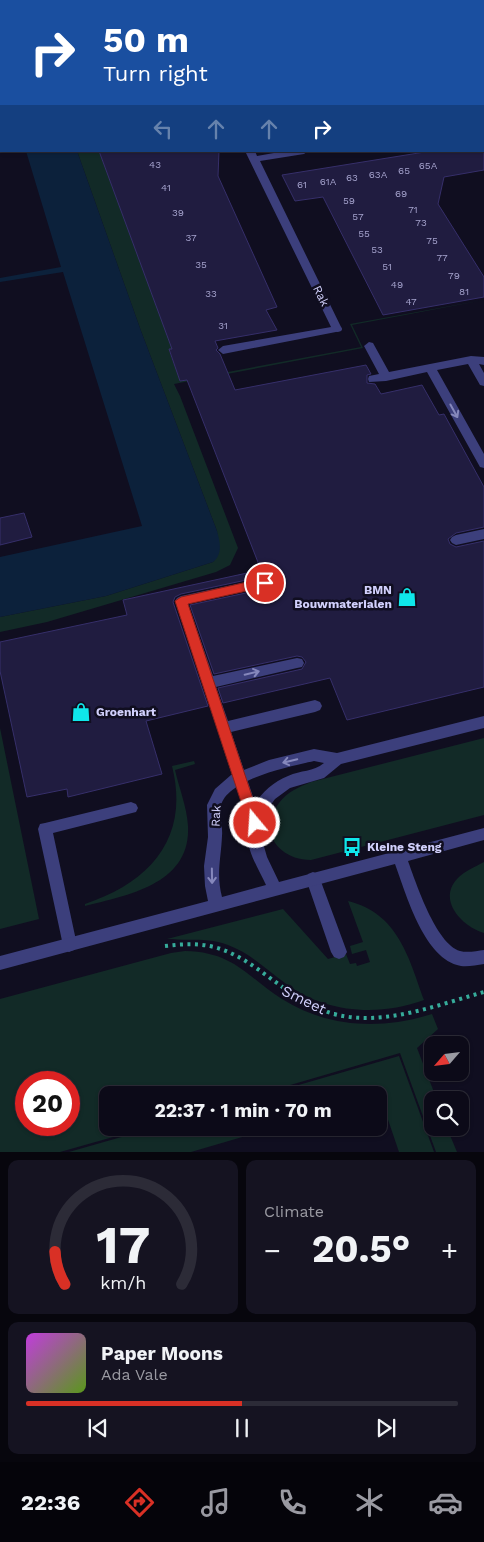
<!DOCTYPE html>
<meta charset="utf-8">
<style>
:root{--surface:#0c0a18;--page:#151321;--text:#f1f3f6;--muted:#9a9aa2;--line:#2c2b37;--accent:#d93025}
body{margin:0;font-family:"Work Sans",sans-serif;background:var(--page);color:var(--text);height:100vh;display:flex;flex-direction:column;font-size:19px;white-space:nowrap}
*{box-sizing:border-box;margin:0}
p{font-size:16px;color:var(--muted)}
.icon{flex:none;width:28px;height:28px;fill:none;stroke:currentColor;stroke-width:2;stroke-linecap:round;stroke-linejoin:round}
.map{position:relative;height:1152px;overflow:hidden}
.details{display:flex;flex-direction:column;gap:8px;padding:8px;background:#07060d;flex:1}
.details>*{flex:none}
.hud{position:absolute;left:0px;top:0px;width:485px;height:152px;box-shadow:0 1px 4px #0004,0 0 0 1px var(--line);background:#1a4fa0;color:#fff;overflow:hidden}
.needle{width:32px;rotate:242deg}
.fabs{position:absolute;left:424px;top:1036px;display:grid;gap:10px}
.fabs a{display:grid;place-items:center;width:45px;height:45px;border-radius:10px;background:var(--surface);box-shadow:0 1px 4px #0004,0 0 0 1px var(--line);font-size:25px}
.speed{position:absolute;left:15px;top:1071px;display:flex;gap:10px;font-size:25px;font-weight:700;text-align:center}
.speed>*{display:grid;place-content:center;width:65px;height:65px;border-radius:50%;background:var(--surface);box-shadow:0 1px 4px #0004,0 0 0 1px var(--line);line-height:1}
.speed .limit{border:8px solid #d22;background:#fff;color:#111}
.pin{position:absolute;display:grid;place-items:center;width:42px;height:42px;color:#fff;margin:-21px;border:2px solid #fff;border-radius:50%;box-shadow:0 1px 5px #0007}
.me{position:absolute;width:55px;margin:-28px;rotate:342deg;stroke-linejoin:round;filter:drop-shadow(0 0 4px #0008)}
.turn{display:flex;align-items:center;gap:18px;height:105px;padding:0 20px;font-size:22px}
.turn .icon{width:65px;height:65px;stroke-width:2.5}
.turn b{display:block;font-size:35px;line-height:42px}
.lanes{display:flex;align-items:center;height:48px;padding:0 20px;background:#0003;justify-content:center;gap:25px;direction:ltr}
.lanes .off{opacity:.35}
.big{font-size:38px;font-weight:700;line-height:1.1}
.details .card{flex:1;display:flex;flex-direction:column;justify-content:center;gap:8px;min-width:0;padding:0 18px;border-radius:10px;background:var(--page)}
.details .dial{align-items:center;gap:0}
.dial svg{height:130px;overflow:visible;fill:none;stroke:var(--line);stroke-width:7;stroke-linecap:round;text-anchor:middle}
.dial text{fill:var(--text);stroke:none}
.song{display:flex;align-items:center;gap:15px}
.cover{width:60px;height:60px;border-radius:8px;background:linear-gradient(135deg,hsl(290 70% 55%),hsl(90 70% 35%))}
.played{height:5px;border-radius:2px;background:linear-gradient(90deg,var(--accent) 50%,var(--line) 50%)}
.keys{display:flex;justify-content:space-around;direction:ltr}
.heat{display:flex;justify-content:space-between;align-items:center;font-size:28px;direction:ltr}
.details .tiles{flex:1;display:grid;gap:8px;grid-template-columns:1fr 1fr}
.card:last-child{grid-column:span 2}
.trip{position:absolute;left:99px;top:1086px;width:288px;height:50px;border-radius:10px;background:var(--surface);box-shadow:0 1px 4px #0004,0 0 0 1px var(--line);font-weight:700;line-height:50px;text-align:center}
.tabs{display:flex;height:80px;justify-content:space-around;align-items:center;background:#05040a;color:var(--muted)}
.tabs .icon{width:35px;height:35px}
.tabs .on{color:var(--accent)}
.tabs b{font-size:22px;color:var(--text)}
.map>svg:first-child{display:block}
.green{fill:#122a27;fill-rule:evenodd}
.water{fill:#0c213b}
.building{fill:#201c40;stroke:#362f6a}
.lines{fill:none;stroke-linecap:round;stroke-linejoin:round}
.path{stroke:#36ab9a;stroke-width:4;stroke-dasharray:3 4.5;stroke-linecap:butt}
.service{fill:#3c3f7c;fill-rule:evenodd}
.minor{fill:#3c3f7c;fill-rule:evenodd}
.oneway{stroke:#8688bc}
.route{fill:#d93025;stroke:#8d1f18}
.labels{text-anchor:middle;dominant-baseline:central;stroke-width:5;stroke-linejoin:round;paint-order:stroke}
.number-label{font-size:10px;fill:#a5a3cd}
.street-label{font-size:12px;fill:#d1d0fc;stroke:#100e20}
.poi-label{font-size:12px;font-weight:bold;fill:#d1d0fc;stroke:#100e20;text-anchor:start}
.near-street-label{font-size:15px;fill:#d1d0fc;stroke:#100e20}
</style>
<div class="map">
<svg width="484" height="1152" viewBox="0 0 484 1152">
<rect width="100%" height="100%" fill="#100e20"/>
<path class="green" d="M77,151H99L173,349L169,350L180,381L361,347L350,324L484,300L352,325L363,348L174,384L180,396L238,548L230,565L216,572L47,622L0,632V617L106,596L213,562L219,552L217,531L141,331Z
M0,728L39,919L0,929Z
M484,738V815L311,860C279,860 257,832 279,803C287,792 299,787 311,782Z
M194,761L195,764L175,770C179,788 187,807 188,826C191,884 128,895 85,906V904C151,882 190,837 172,766Z
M484,862V933C463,927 437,901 457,879C464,871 475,867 484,862Z
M348,901C398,913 409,958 424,1000C378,1017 325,1013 285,983C267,970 250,953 228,945C208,937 189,941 167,939L283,909L328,959L346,954L350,964L356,963L357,966L370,962L366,950L352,954L350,946L363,942Z
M185,951C234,952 246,976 282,999C328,1028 382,1030 432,1014L438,1029L417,1048L437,1100H432V1128H447L457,1152H436L400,1053L256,1095H108V1128H145L60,1152H0V999L171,953ZM26,1082H69V1125H26Z
M399,1056L434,1152H399L380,1096L378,1095H264Z
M153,1128H273L191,1152H69Z"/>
<path class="water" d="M26,151H77L141,331L217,531C220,542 223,554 213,562L106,596L0,617V557L142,526L63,272L0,282V278L61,267Z"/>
<path class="building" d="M99,151H219L218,176L277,307L266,310L277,330L215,341L218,348L216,350L220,354L235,390L366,365L371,374L367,375V383L375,384L381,394L422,385L439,415L444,414L484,487V527L456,533L448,539L450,544L456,547L484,541V687L347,720L330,678L223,703L218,688L302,669L306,662L302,657L297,656L214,674L190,605L269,588L273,584L270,578L265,576L181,594L175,597L173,602L208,706L146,721L162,774L68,797L67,789L27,797L0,671V642L127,615L123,600L261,570L187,380L180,381L169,349H172Z
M431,151H484V170L444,177L438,204L484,277V297L383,315L323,197L295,201L282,175Z
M24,513L32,537L0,545V518Z"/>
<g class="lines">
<path class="path" d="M165,946C182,944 198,943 214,947C257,958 287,1001 334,1014C383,1027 437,1005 484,992"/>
<path class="service" d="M337,326L341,327L342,329L341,331L223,354L218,350L223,346Z
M369,342L373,343L389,372L471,356L484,357V365L479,364L484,373V386L480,385L468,364L437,370L484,454V468L480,467L427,372L386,381L369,382L368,379L369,376L379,374L364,346Z
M484,529V539L456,545L452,543L450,540L452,537L456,535Z
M265,578L269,580L271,583L269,586L188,604L213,676L297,658L302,659L304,663L302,667L297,668L216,687L228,721L315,700L320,702L322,706L320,710L315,712L231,732L262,823L260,827L255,829L250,827L248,823L175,601L177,598L181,596Z
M131,802L136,804L138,808L136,812L53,833L77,945L74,950L69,952L64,950L38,829L40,824L45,823Z
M313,872L318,874L320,879L347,952L344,957L339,959L334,957L331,952L306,879L308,874Z"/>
<path class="minor" d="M245,151H255L257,156L285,151H308L304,154L260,161L342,329L341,331L337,332L332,329Z
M484,716V728L341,764L324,778L290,788L275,799L265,813L261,826V836L267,857L279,882L484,828V840L408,861C416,883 436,944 460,951C467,953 477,951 484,950V964C475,965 465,968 457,965C423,955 406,894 395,864L0,970V956L208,901L205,886L204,866L208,837L207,805L215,789L231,775L269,760L314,749L337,753ZM314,761L324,763C313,772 301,770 288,776C265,785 245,809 247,835C248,853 259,870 266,885L222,897C216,874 221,859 222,836C223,827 219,815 221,806C226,779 292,766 314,761Z"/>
</g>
<defs><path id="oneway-shaft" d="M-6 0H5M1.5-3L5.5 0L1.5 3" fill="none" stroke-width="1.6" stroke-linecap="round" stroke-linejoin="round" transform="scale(1.25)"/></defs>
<g class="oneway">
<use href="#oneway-shaft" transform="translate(454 411) rotate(61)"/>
<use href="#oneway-shaft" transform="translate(252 673) rotate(-13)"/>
<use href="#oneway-shaft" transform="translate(290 761) rotate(166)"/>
<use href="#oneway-shaft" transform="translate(212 876) rotate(89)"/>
</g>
<path class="route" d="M265,578L269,580L271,583L269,586L188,604L261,823L259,827L255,829L250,827L248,823L175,601L181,597Z"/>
<defs>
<g id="shop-bare" transform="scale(1.5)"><path d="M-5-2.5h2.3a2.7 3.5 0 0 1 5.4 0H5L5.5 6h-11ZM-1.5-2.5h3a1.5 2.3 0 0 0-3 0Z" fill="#0fe7ea" stroke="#100e20" stroke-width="2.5" paint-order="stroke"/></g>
<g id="bus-bare" transform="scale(1.5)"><path d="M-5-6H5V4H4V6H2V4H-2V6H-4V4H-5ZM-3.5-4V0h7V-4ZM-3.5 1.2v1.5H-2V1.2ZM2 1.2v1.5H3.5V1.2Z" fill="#0fe7ea" stroke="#100e20" stroke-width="2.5" paint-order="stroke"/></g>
</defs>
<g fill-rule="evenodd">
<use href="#shop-bare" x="407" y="597"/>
<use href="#shop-bare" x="81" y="712"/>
<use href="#bus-bare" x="352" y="847"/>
</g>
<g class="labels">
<g class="number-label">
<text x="155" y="164">43</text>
<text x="428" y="165">65A</text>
<text x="404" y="170">65</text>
<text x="378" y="174">63A</text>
<text x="352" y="177">63</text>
<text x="328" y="181">61A</text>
<text x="302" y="184">61</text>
<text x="166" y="187">41</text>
<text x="401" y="193">69</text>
<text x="349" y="200">59</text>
<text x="413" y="209">71</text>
<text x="178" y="212">39</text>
<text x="358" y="216">57</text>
<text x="421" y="222">73</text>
<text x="364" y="233">55</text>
<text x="191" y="237">37</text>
<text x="432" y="240">75</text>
<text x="377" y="249">53</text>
<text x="442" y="257">77</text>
<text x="201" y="264">35</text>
<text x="387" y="266">51</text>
<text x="454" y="275">79</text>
<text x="397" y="284">49</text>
<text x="464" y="291">81</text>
<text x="211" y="293">33</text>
<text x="411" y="301">47</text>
<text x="223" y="325">31</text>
</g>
<g class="street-label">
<text transform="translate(321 296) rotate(64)">Rak</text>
<text transform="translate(216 816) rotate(-87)">Rak</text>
</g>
<g class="poi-label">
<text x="392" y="590" text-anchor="end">BMN<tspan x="392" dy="14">Bouwmaterialen</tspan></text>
<text x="96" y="712">Groenhart</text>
<text x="367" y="847">Kleine Steng</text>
</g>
<g class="near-street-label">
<text transform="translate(304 1000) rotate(26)">Smeet</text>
</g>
</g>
</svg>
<div class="fabs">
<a><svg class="needle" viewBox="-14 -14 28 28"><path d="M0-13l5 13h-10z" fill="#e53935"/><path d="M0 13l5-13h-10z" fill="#9a9aa2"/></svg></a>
<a><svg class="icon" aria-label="search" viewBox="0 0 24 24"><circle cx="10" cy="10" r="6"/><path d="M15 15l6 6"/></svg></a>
</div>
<div class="speed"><div class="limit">20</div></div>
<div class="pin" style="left:265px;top:583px;background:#d93025"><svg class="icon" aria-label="arrive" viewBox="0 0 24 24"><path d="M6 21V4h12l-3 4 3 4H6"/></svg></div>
<svg class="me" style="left:255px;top:823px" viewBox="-20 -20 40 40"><circle r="17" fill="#d93025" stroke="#fff" stroke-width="3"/><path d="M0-11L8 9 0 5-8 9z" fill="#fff"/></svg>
<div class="trip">22:37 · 1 min · 70 m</div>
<div class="hud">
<div class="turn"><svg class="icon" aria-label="right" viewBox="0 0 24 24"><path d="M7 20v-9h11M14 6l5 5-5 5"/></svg><div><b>50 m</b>Turn right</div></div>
<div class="lanes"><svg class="icon off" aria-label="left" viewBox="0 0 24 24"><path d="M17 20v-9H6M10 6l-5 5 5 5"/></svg><svg class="icon off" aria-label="ahead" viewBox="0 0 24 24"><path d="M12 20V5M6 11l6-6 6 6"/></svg><svg class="icon off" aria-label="ahead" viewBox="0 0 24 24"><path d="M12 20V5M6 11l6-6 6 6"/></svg><svg class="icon" aria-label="right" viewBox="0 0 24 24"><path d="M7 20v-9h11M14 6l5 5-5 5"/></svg></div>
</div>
</div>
<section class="details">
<div class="tiles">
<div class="card dial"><svg viewBox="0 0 100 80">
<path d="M14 69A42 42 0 1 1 86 69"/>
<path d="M14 69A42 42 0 0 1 8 49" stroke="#d93025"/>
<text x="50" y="56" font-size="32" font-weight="700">17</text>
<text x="50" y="72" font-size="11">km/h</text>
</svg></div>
<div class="card"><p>Climate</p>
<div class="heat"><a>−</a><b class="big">20.5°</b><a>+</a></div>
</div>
<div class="card">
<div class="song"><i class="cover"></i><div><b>Paper Moons</b><p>Ada Vale</p></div></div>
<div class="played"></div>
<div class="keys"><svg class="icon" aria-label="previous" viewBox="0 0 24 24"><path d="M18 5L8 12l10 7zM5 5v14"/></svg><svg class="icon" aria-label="pause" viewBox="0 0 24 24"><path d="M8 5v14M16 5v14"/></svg><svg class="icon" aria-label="next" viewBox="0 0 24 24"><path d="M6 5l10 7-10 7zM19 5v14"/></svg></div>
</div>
</div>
</section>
<nav class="tabs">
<b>22:36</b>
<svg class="icon on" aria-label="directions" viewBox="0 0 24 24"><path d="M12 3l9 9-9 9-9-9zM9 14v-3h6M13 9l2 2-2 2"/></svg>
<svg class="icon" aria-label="music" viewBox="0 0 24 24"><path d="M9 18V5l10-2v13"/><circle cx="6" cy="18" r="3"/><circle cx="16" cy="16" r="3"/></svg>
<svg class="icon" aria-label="phone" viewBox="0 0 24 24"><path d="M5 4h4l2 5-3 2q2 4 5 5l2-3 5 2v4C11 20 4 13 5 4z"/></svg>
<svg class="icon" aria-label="climate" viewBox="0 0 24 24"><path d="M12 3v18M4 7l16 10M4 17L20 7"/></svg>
<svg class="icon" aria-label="car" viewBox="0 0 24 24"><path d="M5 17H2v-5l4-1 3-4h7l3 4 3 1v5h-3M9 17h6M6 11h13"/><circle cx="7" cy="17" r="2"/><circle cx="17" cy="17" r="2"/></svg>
</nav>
